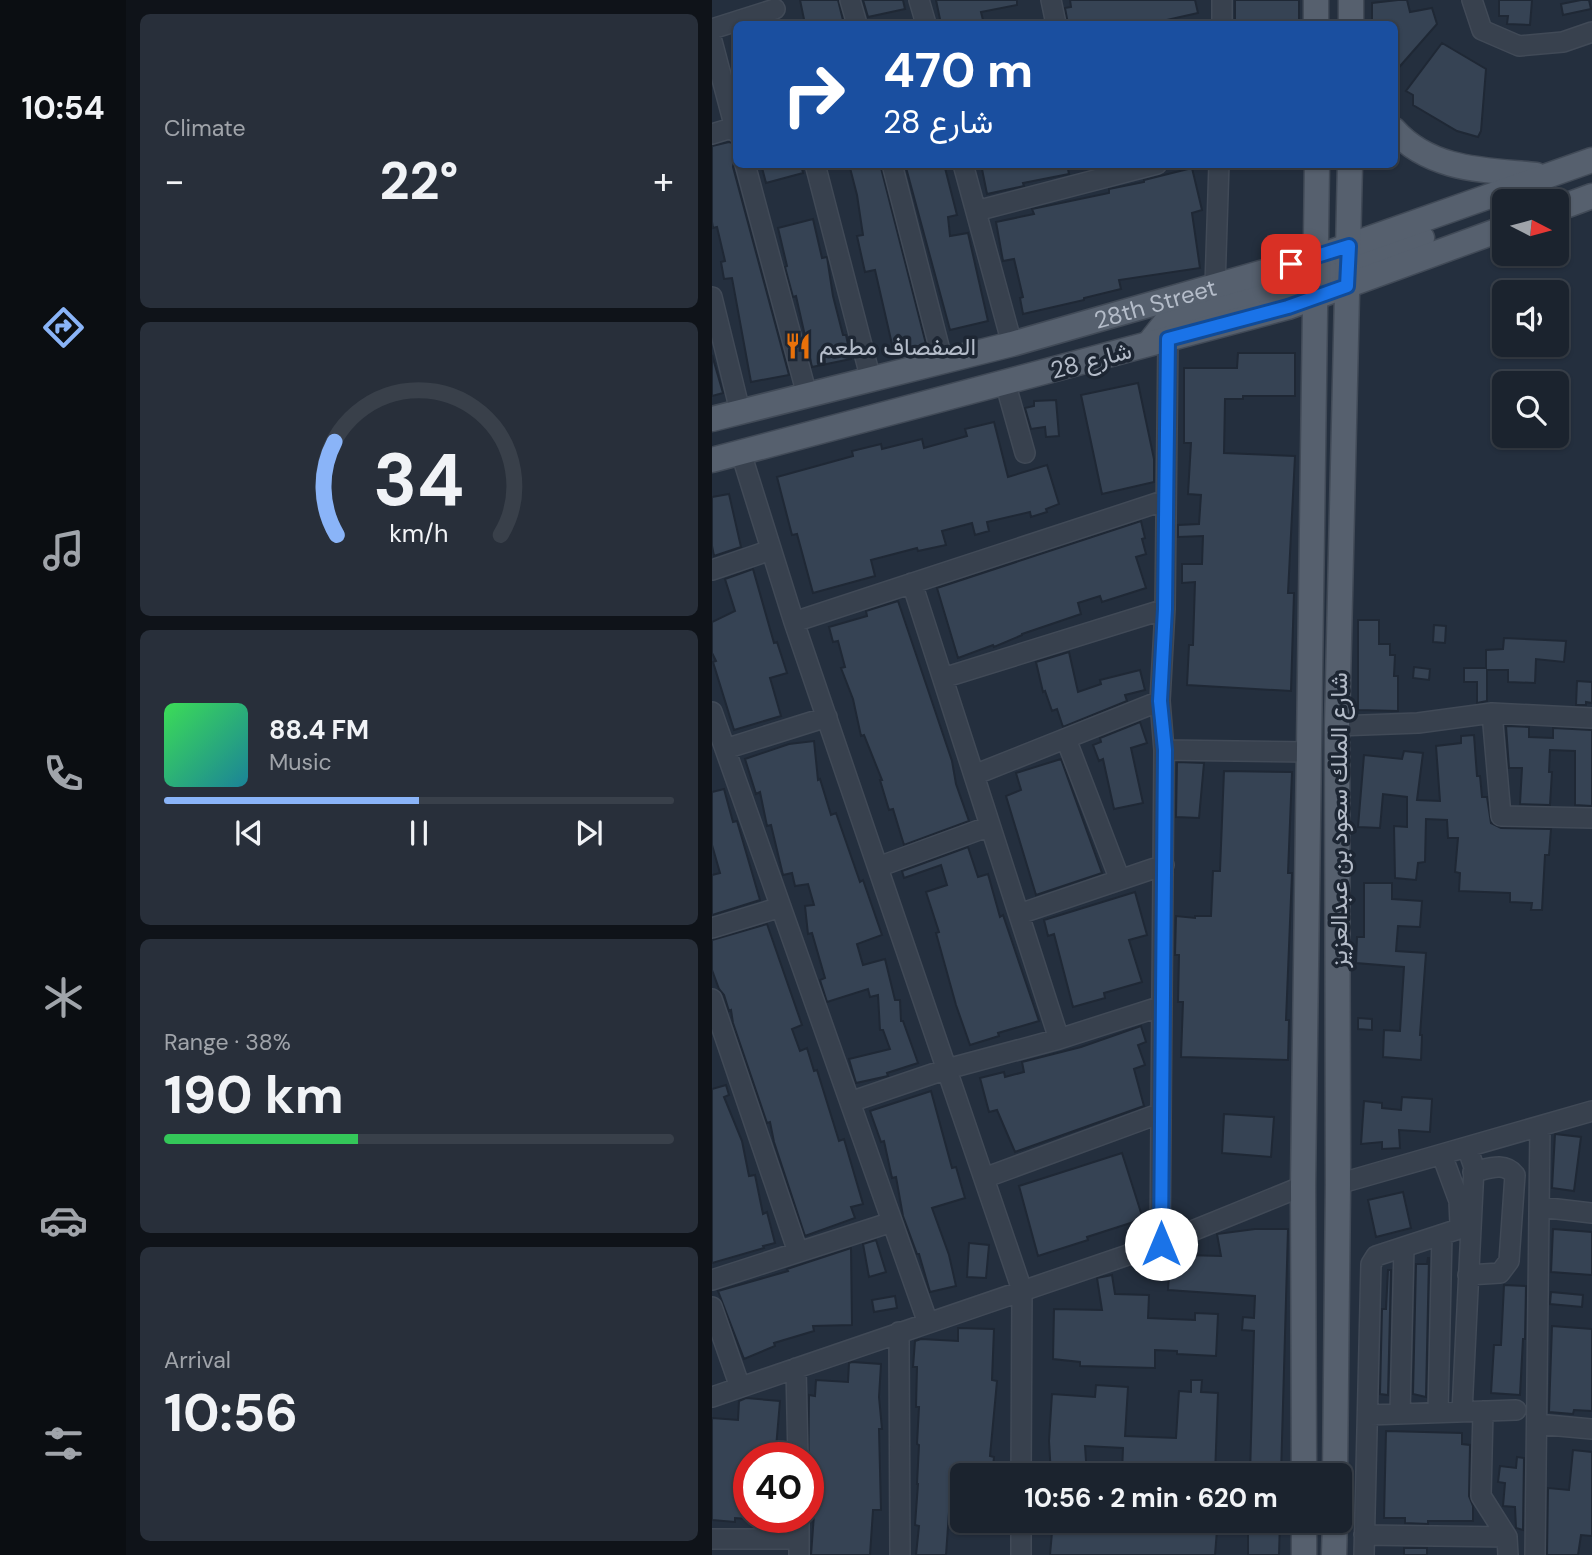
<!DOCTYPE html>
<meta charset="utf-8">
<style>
:root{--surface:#1b232e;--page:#282f3a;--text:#f1f3f6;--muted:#a0a4aa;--line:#39404a;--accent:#8ab4f8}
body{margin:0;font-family:"DM Sans",Vazirmatn,sans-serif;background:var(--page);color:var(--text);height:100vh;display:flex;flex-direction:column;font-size:26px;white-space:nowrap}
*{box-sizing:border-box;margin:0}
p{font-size:23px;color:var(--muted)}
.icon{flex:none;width:38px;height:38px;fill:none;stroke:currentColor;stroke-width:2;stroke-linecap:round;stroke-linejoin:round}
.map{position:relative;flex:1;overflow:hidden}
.panel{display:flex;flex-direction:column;gap:14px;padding:14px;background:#0f1319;width:586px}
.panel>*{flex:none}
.hud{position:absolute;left:21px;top:21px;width:665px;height:147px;border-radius:10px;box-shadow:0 2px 5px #0004,0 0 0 2px var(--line);background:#1a4fa0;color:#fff;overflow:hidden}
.needle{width:46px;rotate:96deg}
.fabs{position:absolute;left:780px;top:189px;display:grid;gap:14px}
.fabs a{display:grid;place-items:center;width:77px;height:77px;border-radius:10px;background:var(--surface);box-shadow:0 2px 5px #0004,0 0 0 2px var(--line);font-size:35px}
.speed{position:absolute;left:21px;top:1442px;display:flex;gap:14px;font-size:35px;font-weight:700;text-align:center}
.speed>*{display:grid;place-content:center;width:91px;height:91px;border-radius:50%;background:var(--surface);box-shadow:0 2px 5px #0004,0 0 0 2px var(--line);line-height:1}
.speed .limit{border:10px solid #d22;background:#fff;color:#111}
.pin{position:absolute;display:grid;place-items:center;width:60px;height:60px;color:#fff;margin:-30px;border-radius:14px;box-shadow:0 4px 10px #0006}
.me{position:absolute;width:77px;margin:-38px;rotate:0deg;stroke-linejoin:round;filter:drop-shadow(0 0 5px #0008)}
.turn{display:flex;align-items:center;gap:24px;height:147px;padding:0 35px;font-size:32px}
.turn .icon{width:91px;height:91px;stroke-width:2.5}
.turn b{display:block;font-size:49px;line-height:60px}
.big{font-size:52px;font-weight:700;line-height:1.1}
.panel .widget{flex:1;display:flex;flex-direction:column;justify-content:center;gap:10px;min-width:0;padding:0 24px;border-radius:10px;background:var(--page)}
.panel .dial{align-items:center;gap:0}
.dial svg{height:182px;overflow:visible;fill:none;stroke:var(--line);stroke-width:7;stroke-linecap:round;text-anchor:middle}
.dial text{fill:var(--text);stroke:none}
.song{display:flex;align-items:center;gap:21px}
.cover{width:84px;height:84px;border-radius:10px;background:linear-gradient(135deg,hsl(130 70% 55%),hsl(190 70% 35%))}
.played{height:7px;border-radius:4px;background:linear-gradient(90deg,var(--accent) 50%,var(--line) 50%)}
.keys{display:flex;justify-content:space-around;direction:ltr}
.heat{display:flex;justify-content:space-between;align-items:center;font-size:38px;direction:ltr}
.charge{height:10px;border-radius:5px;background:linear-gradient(90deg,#34c759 38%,var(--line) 0)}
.trip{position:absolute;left:238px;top:1463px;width:402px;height:70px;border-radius:10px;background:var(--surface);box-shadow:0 2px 5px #0004,0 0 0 2px var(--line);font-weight:700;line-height:70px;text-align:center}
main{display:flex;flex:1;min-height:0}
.tab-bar{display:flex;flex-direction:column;width:126px;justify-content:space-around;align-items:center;background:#0b0e12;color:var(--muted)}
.tab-bar .icon{width:49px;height:49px}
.tab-bar .selected{color:var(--accent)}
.tab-bar b{font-size:32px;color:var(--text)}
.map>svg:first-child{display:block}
.building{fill:#364354;stroke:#1f2835;stroke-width:2}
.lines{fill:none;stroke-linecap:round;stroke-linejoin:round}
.minor-casing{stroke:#414a57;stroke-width:22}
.major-casing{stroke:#414a57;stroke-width:27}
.minor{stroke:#38414e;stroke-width:19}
.major{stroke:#56606e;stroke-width:24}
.route-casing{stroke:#114b97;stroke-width:18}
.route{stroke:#1a73e8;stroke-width:12}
.labels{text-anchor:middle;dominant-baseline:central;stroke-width:7;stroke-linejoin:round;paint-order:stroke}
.street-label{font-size:24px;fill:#b4bcc9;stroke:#1d2633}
.poi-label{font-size:24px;fill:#b4bcc9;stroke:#1d2633;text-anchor:start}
</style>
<main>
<nav class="tab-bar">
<b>10:54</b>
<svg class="icon selected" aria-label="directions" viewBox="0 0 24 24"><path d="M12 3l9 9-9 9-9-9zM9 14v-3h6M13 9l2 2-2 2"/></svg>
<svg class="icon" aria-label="music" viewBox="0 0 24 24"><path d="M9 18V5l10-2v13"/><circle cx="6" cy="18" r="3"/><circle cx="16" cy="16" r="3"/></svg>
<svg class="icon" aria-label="phone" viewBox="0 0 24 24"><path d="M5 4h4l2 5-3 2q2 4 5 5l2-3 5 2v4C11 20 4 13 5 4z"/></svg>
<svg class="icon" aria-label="climate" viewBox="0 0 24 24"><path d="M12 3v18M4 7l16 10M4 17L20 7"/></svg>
<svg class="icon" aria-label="car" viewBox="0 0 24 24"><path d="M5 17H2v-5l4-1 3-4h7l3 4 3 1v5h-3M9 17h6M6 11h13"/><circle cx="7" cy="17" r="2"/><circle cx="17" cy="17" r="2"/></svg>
<svg class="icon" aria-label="filters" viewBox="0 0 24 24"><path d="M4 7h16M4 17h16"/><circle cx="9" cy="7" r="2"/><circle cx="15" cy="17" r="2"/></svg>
</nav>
<section class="panel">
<div class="widget"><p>Climate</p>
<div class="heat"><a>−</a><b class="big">22°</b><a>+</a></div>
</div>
<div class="widget dial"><svg viewBox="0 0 100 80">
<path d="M14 69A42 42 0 1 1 86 69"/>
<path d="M14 69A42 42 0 0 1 13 28" stroke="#8ab4f8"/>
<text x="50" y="56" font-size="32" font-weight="700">34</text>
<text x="50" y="72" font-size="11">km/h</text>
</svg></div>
<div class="widget">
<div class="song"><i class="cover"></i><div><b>88.4 FM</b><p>Music</p></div></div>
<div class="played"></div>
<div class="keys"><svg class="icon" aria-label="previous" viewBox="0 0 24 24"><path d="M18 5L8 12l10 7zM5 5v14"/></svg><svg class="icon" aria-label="pause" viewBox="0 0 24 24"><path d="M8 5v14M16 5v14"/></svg><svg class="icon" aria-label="next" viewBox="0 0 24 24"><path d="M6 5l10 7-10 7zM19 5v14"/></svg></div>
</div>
<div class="widget"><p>Range · 38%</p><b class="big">190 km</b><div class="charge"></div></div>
<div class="widget"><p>Arrival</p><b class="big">10:56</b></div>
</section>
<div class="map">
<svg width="880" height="1555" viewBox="0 0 880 1555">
<rect width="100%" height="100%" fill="#242f3e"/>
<path class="building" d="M88,0H126L132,24H93Z
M151,0H191L193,9L156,17Z
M224,0H305V5L269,12L272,24H229Z
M358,0H483L486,13L437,24H356L353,8L359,7Z
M523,0H587V24H523Z
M686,0H695L698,12L720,8L725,24L682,73V24H660V3Z
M787,0H820L818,25L795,24L796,16H787Z
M869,0H877L879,9L851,15L849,4Z
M730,43L774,69L769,131L766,137L745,131L701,105V95L694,91Z
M17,142L24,144L21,167L77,375L39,382L20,278L12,279L9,262L13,261L5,227L1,228L0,222V146Z
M49,164H89L91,173L54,183Z
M137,164H168L214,344L182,353L163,270L153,272L145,236L151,235L145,195Z
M193,164H232L245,215L236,217L238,236L256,233L276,321L238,330Z
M269,164H355L357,174L311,183L312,186L275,194Z
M480,168L490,210L480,213L488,268L407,280L409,289L372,298V300L311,314L308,298L311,297L302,259L291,261L284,222L322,214L320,209L397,193V189L432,182V180Z
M101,219L110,258L115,257L121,296L131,335H134L139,359L100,367L84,296L81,297L73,267L75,266L66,228Z
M526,353H583V396H531V399H513L512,453L583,456L576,593H582L579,691L475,685L477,645H481L483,582L470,583V564H490L491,536L466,537V525L487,524L489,495L476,494L479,443H472V368H525Z
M0,355L11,393L0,396Z
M426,383L442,459V482L390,494L369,395Z
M344,400L347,436L334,437L333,427L319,429L313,408L322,406V401Z
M282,422L296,477L335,465L347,504L334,509L335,512L319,517L318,512L275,522L277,531L263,535L260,523L230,531L234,545L206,551L205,548L159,560L163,576L101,593L85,534L80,535L65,477L141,456L140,451L169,444L170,449L210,439L212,448L255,436L253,429Z
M17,494L29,547L2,556L0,546V497Z
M429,521L433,538L430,539L434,554L424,557L434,588L390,602L388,596L366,603L369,614L310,634V635L282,647L281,645L246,658L225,588Z
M41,569L62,643L65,642L75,673L58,678L69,716L22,730L1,662L4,661L0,653V622L23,611L13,579Z
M186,601L240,761L244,784L257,821L192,845L181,809L177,810L168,780H170L152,735L149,736L141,699L129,668L133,667L126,641L121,642L117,627L155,616L154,611Z
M646,620H667V644H678V655H683L682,676H686V711L646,710Z
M722,625L734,626L733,643L721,642Z
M792,638L854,641L852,662L824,659L823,683L796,682V670H775V701L765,703V682H752V668H774V650L791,649Z
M357,652L366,692L389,684L388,680L428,670L433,690L413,695L415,701L351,727L345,709L340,711L333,691L331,692L324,662Z
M702,667L718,669L717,680L701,678Z
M865,681L880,682V703L874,702V705H864Z
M428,722L435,743L419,748L431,803L402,809L391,759L387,761L381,745L389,742L388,738Z
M794,726L817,727V737L841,738V728L880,730V806L863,805V751L838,750L837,772H840L838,805L808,804L810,768H797Z
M762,735L765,776H768L770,797H775L779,823L789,828L839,829L837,855H833L830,910H819L820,903L798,902V893L747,891L748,873L743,872L746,838H736L735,820L714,819L713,862L706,863L704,880L683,878L682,826L695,827V797L671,794L668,828L646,827L652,755L690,759L692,751L711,753L705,800L728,801L724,746L749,743V736Z
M102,741L106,780L108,779L119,815L124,813L148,882L151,880L170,935L145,944L151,965L173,959L183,1000H188L189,1021H191L206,1063L175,1073L176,1076L144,1083L137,1059L178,1049L171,1030H168L166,995L158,997L156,989L115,1002L108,980L113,978L100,933L96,934L93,906L102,905L96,884L83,886L80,873L71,875L59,825L55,826L48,792L44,794L33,759L77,744Z
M349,759L390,873L324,895L294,796L309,790L304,773Z
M465,762L492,763L487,818L464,817Z
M512,771L580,772L576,873H580L574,1020H577L576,1060L469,1057L471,1002H466L467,955H463L464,916L483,918V916H499L501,871H508Z
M12,789L21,822L25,821L48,900L0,915V875L8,873L0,845V792Z
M256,847L266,877L276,874L288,917L291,915L327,1021L286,1033L287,1036L258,1045L244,1005L224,933L227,932L214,892L235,885L229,865L192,878L190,871Z
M652,883H680V899L710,901L708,927L686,926L684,951L714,953L708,1035H710L709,1060L671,1057L672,1030L688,1031L692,967L644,963L645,937H652Z
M423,892L435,935L417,940L430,982L392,993L393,998L361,1007L342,934L336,936L332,920Z
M55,924L90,1025L80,1029L88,1051L95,1048L102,1071L105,1070L127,1141L132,1139L151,1204L139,1207L143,1218L93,1236L62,1142L58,1122L55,1123L21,1023L19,1010L17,1011L12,995L7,989L0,970V940Z
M646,1018L660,1019V1030L646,1029Z
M429,1026L434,1042L426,1045L433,1065L422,1069L432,1106L303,1152L285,1110L277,1112L268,1078L292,1072L293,1077L312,1072L310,1062L369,1047Z
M14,1085L17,1095L12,1097L30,1141L37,1176L43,1175L51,1214L55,1212L63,1243L51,1246L52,1248L0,1263V1089Z
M219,1091L240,1168L244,1167L253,1198L220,1208L237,1255L244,1286L218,1292L207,1254H205L191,1216L184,1177L180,1178L172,1141L169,1142L158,1111Z
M690,1097L720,1099L718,1132L687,1130L688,1148L670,1149V1142L649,1144L652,1101L670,1103V1108L689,1110Z
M512,1114L562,1117L559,1157L510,1153Z
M843,1134L869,1137L862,1191L840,1188Z
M410,1153L431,1219L375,1237L376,1240L326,1256L307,1186Z
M691,1192L699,1228L664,1237L656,1200Z
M543,1229H576L569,1475H538L542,1331L530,1330L531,1317L542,1318L543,1296L456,1290L458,1261L472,1262V1255L509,1256L505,1234Z
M841,1229L880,1232V1275L839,1272Z
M164,1240L174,1272L157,1277L151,1244Z
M257,1243L277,1245L274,1278L255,1277Z
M139,1248L140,1325L101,1326L102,1331L62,1343L63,1346L32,1359L6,1291L76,1271L75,1269Z
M716,1258H717L714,1397L701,1394L704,1264H715Z
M676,1270H679L676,1395L668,1394L670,1309H674Z
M400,1275L403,1294L437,1295L436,1318L483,1320V1313L506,1314L504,1356L465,1354V1351L443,1350V1368L368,1366V1362L341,1359L342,1309L390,1310L385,1278Z
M792,1285L814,1286L813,1339H811L808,1395L779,1393L782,1345H789Z
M839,1292L871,1295L870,1307L838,1304Z
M183,1296L185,1308L162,1312L160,1300Z
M840,1326L880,1329V1411L862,1410L861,1414L837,1412Z
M246,1328L282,1329L280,1380L285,1381L278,1456L282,1457L280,1475H250V1485L239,1484L234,1555H204L207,1526L203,1525L206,1484H205L207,1445L205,1444L207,1407H204L205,1367H201L203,1341L209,1339L246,1341Z
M140,1362L169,1364L167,1397L170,1429H167L169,1510H161L158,1555H99L103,1501H96L97,1395L103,1396L104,1380L136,1382L137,1363Z
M479,1380H490L489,1392L506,1393L503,1475H417V1473L410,1472L411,1448L373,1446L375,1475H339L337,1441L340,1394L383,1397L384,1385L416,1387L413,1436L464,1438L467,1391L479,1392Z
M34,1398L68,1401L64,1448H67V1458H37V1519L23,1518V1522L0,1520V1418L26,1420L27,1401Z
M674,1431L750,1433V1444L758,1445L757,1496L761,1506V1521H716V1524L693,1523V1518H672Z
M861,1450L880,1452V1536L869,1535L866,1555H835L836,1488L857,1490Z
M805,1457L812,1458L811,1530L804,1528L803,1507L791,1506L793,1483L786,1482L788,1466L804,1468Z
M341,1521H376V1530L410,1532V1521H444V1531H472L473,1524H484V1521H568L567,1555H536V1531L505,1530L503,1555H338Z
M692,1548H715V1555H692Z"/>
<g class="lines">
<g class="minor-casing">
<path id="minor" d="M138,0L145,24
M207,0L214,24
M339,0L344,24
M760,0L770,30L807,46L851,42L880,32
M510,24V0
M0,29L63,9
M0,41L24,132
M0,134L23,127
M33,164L95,395
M103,164L159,380
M180,164L231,362
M251,164L300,344
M264,211L445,164
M503,286L507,164
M0,297L28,411
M293,382L313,453
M29,453L82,622L310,1290L309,1475
M0,570L59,550
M200,583L347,1039
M82,622L454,500
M231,678L453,609
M0,712L216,1323
M780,713L789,816L880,818
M625,726L706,723L780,713L880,718
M354,739L408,880
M13,749L115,717
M452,750L596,752
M262,775L448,701
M166,867L278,826
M307,914L452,865
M0,928L69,907
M0,999L86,1252
M138,1102L235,1069L347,1039L450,1006
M730,1155L747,1201L748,1224
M272,1178L449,1113
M626,1184L880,1111
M828,1207L880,1213
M448,1244L452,750L448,701L453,609L456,339
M756,1275L788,1273L797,1261L803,1175C792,1161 776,1169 761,1172
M0,1280L180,1222
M0,1307L28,1387
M187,1332L188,1555
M84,1368L86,1458
M0,1397L448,1244L591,1186
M771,1411L769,1496L795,1537L796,1555
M726,1412L730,1235
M750,1412L762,1167L755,1147
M688,1414L692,1247
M656,1415L804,1410
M825,1424L880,1429
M87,1517V1555
M652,1535L795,1537
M0,1539H87
M309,1555V1521
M652,1555L659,1264L664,1256L759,1225
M823,1555L828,1126"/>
</g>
<g class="major-casing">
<g id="major">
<path d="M604,0V24"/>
<path d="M639,24V0"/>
<path d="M682,130C719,171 774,170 824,175"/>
<path d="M845,209L880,196"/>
<path d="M438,342L453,323L468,316L604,278L710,238"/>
<path id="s1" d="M0,419L300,344L605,257L880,160"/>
<path d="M0,460L576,307L793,228"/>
<path d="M592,1475L591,1186L605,164"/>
<path d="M623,1475L626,1184L625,726L638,164"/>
<path d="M592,1521V1555"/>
<path d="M622,1555L623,1521"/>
</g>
</g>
<use href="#minor" class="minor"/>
<use href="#major" class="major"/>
</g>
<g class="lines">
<g class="route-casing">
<path id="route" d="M449,1244L453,750L448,701L453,609L456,339L576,307L635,286L637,246L579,264"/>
</g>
<use href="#route" class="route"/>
</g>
<defs>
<g id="restaurant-bare" transform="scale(2.1)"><path d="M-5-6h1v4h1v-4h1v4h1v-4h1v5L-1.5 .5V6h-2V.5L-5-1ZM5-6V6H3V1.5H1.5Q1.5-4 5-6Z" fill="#e8710a" stroke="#1d2633" stroke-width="2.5" paint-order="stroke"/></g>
</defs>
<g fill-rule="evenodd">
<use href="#restaurant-bare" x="86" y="346"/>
</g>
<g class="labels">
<g class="street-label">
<text stroke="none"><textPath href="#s1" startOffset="458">28th Street</textPath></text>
<text transform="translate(379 360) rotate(-15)">شارع 28</text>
<text transform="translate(626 820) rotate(-90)">شارع الملك سعود بن عبدالعزيز</text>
</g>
<g class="poi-label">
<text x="107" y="346">الصفصاف مطعم</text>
</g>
</g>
</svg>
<div class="fabs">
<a><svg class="needle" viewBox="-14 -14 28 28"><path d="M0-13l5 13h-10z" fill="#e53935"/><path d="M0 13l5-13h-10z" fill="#a0a4aa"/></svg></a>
<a><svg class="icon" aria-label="sound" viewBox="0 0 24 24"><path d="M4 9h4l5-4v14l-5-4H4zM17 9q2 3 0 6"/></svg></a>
<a><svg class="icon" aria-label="search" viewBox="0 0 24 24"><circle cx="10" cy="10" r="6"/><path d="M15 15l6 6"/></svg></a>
</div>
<div class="speed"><div class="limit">40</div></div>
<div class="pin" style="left:579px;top:264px;background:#d93025"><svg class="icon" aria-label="arrive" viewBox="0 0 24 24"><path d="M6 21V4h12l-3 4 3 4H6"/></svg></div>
<svg class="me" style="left:449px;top:1244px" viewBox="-20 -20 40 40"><circle r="19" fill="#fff"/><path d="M0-13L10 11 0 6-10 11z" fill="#1a73e8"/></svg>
<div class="trip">10:56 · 2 min · 620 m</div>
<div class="hud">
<div class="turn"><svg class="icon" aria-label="right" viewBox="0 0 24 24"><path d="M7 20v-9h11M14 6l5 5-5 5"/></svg><div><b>470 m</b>شارع 28</div></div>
</div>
</div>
</main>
